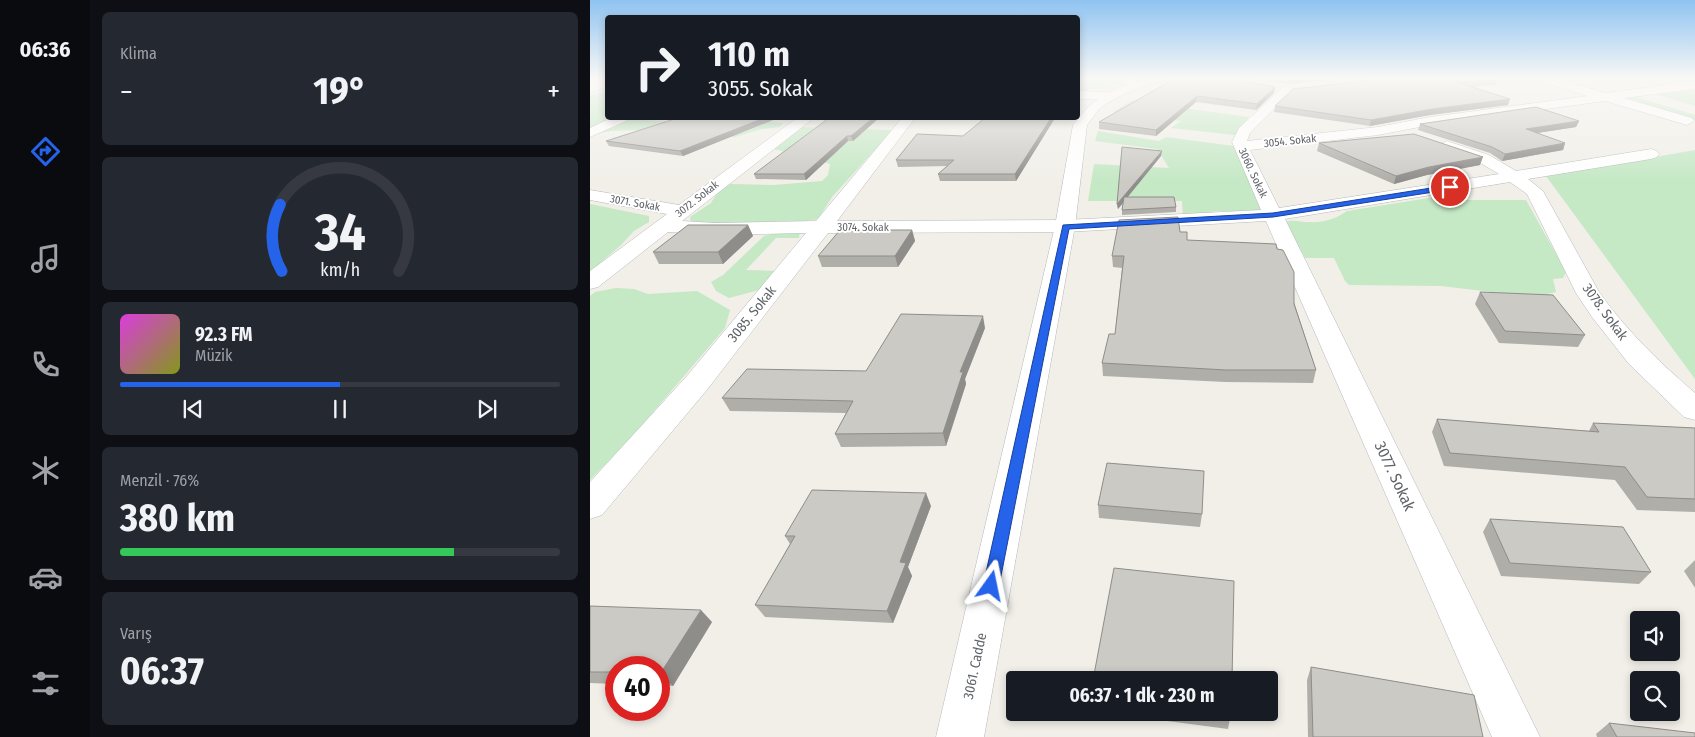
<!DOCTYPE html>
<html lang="tr">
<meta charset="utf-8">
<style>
:root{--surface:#171b24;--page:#242831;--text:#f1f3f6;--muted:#9ea1a6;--line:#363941;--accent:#2563eb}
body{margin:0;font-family:"Fira Sans Condensed",sans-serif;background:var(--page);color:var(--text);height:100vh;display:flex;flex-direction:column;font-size:19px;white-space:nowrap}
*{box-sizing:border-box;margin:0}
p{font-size:16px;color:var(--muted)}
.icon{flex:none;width:28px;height:28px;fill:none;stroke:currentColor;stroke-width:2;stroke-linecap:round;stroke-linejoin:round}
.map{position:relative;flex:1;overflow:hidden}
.sheet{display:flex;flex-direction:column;gap:12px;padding:12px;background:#0d0f14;width:500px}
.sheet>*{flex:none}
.guide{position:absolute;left:15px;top:15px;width:475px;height:105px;border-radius:5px;box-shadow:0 2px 8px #0003;background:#171b24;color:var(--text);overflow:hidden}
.controls{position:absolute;left:1040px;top:611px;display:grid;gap:10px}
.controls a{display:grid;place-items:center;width:50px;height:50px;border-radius:5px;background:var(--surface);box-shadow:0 2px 8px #0003;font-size:25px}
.speed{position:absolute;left:15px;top:656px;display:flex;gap:10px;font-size:25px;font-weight:700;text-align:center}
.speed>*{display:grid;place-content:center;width:65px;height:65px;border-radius:50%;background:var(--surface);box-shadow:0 2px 8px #0003;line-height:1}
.speed .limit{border:8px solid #d22;background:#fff;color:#111}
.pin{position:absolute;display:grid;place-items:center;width:42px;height:42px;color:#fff;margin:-21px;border:2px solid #fff;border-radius:50%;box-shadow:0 1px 5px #0007}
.me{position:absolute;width:55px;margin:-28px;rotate:12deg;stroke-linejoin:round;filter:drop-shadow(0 0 4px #0008)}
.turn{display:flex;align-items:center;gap:18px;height:105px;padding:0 20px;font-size:22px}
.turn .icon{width:65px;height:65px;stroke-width:2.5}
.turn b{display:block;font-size:35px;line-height:42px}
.big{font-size:38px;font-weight:700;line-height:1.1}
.sheet .widget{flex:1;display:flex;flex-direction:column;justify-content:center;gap:8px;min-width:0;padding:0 18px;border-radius:8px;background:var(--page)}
.sheet .dial{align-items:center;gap:0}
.dial svg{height:130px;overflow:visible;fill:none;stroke:var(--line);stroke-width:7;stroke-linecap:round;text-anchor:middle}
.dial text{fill:var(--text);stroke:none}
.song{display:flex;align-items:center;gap:15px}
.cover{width:60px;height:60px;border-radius:8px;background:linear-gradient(135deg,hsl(300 70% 55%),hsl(70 70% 35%))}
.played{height:5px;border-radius:2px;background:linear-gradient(90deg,var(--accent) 50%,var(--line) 50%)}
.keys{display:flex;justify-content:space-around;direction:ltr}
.heat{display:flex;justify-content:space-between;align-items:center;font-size:28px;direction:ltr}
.charge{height:8px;border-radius:4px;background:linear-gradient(90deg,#34c759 76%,var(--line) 0)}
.trip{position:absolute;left:416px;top:671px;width:272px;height:50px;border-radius:5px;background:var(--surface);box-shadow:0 2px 8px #0003;font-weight:700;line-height:50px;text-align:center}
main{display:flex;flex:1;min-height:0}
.tab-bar{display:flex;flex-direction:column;width:90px;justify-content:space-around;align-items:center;background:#090b0e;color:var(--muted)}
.tab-bar .icon{width:35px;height:35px}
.tab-bar .on{color:var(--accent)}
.tab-bar b{font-size:22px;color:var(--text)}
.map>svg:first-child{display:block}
.green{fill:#c5e8c5}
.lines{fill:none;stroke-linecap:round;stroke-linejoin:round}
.minor-casing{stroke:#b5b8bc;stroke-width:1}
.tertiary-casing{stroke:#b5b8bc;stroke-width:1}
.minor{fill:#fff;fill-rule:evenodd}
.tertiary{fill:#fff;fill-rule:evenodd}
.wall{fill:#afaea9}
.shaded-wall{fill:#8f8d8a}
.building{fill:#cccac5;stroke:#8f8d8a}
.route{fill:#2563eb;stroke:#184099}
.labels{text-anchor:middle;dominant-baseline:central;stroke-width:4;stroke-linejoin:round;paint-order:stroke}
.far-street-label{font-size:11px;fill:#5f6368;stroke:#fff}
.street-label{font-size:14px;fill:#5f6368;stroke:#fff}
.near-street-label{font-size:16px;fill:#5f6368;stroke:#fff}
</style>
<main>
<nav class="tab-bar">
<b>06:36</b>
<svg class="icon on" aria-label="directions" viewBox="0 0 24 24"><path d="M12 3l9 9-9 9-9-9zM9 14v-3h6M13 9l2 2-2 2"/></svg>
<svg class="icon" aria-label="music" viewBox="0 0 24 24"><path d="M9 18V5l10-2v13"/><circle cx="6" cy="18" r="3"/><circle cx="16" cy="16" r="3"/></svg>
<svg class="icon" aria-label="phone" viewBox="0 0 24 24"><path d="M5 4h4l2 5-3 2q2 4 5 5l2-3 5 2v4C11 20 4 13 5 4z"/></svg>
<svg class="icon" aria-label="climate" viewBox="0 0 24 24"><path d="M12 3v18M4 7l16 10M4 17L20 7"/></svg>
<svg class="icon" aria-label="car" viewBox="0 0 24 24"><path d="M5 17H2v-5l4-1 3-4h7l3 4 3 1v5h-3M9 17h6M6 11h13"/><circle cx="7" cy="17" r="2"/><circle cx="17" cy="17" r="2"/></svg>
<svg class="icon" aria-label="filters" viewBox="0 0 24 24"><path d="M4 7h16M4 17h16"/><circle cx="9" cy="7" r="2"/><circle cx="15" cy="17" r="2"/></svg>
</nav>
<section class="sheet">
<div class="widget"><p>Klima</p>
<div class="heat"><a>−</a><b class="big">19°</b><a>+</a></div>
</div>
<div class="widget dial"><svg viewBox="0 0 100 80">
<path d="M14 69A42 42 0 1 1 86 69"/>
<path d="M14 69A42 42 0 0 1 13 28" stroke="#2563eb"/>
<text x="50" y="56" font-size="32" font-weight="700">34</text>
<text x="50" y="72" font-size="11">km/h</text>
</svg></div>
<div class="widget">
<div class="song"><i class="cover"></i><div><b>92.3 FM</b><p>Müzik</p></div></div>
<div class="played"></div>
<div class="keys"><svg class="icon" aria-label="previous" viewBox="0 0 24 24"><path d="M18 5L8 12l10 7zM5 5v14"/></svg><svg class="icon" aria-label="pause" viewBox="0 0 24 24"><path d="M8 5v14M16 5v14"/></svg><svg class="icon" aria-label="next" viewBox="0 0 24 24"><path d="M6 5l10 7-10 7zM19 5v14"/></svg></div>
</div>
<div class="widget"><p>Menzil · 76%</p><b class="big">380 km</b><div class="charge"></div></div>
<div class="widget"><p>Varış</p><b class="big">06:37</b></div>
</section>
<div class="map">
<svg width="1105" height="737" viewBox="0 0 1105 737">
<rect width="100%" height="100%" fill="#f1efe8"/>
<path class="green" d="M490,79H523L530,83L517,88L488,91Z
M1105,90V106L1065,94Z
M17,92L18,118H24L0,129V95Z
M1046,97L1105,115V121L1034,99Z
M541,101L659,117L645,135L581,128L591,121L523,112Z
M36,119L161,126L168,121L193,123L190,127L172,129L145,137L53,130L21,131L5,134Z
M207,127L303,130L242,197L228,219L190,225L101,223L100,217L121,203L129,190L140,184L184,185L232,181L238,175L240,164L184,149Z
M508,131L569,141L576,137L644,146L671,211H627L593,216L592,201H498L504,164L579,168L567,149L505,141Z
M1105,150V379L956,176Z
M864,194L878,200H936L976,272L973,278L963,279L966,292L944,297L851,286L759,285L755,281L744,258H715C709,245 699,234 695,222C704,219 710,222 719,222C733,223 746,219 757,211Z
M0,204L59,216V222L44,231L31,245L0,272Z
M210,231L209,238H186L156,270L188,271L173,289L139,298L126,291L121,282L133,275L174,236L191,232Z
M26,288L44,289L58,294L107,291L140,310L135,328L42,437L0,480V296L5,292Z"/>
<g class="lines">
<g class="minor-casing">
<path id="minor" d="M0,79H18V85H0Z
M525,79C535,79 547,78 555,85L549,89L527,81Z
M948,79H966L1016,93L1105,81V89L1034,98L1102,118L1104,121L1097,125L1015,101L840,125L788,135L660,150L689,208L909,174L887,161L852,149L849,146L852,143L857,141L899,155L926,171L1061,149L1067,151L1069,154L1067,157L1061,159L938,179L953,191L1009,292C1037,331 1069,362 1105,393V420L1094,417L1039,364L1002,317L986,293L937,194L920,182L695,219L950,737H902L676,221L475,232L238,233L116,391L12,515L0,519V482L96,377L216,233L126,235L78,232L8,287L0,289V271L77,214L0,200V190L89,205L207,118H221L220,121L92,221L126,223L226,221L312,118H325L247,221L475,220L671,210L642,142L649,128L693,87H701L703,90L660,133L657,141L788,127L840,117L998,96L950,81Z
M488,91L518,92L524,96L518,100L488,99Z
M21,118H38L36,121L0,137V128Z"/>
</g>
<g class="tertiary-casing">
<path id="tertiary" d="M18,79V86L0,93V85Z
M554,79H571L569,81L536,93L517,103L509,109L497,125L485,226L394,737H346L465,226L483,125C503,97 523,89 554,79Z"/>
</g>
<use href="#minor" class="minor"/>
<use href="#tertiary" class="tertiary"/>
</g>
<path class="wall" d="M584,79L685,87L684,93L666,110L606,102L566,136L509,129V122Z
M665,79H747L697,84Z
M791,79L907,80L905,85L881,87L918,105L840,115L780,126L684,112L685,106Z
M50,118H188L93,156L19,146L16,141L83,119Z
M289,118L263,141H258L216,180L166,179L164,174Z
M395,118H465L426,181H350L348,174L357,166L308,167L306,160L373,136Z
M989,121L986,127L947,133L975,143L973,150L912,161L900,153L828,130L830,124Z
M729,143L890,165L837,175L804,184L727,151Z
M571,156L537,197L586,207V212L532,215V210L534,202L528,209L527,204Z
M158,225L163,236L133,264H69L63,252Z
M322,230L325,241L308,267H232L228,256Z
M590,232L597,240L687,249L726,370L723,383L635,382L513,376L512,363L525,334L532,268L523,267L522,256Z
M890,292L995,335L988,347L909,343L885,304Z
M395,328L375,379L376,384L356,446L251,447L245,434L256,413L140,411L132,398L276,371Z
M847,419L999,431L1003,423L1105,428V512L1047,510L1025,480L854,466L842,432Z
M508,505L612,514L610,527L509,518Z
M341,506L318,567L322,576L303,623L175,617L165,605L200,544L195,536Z
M900,519L1061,572L1049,584L911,576L893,532Z
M1105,560V588L1094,571Z
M0,606L122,622L83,686L69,685V668H26V684L0,683Z
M721,667L893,737H718L717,680Z
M509,712H641L638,729Z
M1019,723L1105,737H1007L1006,734Z"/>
<path class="shaded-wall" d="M698,79H747L697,84Z
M685,87L684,93L666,110L667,104Z
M607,96L606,102L566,136V130Z
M920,99L918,105L840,115L780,126L781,120L842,109Z
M174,118H188L93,156L90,151Z
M283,118H289L263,141L261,136Z
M461,118H465L426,181L425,174Z
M989,121L986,127L934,135L936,129Z
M257,136L258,141L216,180L214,174Z
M975,143L973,150L912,161L915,154Z
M572,151L571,156L528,209L527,204Z
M893,157L890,165L837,175L804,184L806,176L839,167Z
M158,225L163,236L133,264L128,252Z
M322,230L325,241L308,267L305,256Z
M393,316L395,328L375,379L376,384L356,446L353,433L370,372Z
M336,493L341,506L318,567L322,576L303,623L297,611L310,562Z
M111,610L122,622L83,686L70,674Z"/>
<path class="building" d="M584,79H638L685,87L667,104L607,96L566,130L509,122Z
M791,79H905L907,80L866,82L920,99L842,109L781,120L685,106L703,89Z
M946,107L989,121L936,129L975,143L915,154L902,147L830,124Z
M88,118H174L90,151L16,141Z
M239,118H283L261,136H257L214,174H164Z
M395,118H461L425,174H348L364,160H306L327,134L373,136Z
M824,134L893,157L839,167L806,176L729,143Z
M532,147L572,151L527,204Z
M534,197H584L586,207L532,210Z
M588,217L590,232H597V240L686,244L687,249L693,250L704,272V304L726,370H636L512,363L519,334H525L534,256H522L529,220Z
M98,225H158L128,252H63Z
M250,230H322L305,256H228Z
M890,292L963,295L995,335L915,331Z
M311,314L393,316L370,372H373L353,433L245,434L263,401L132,398L157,369L276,371Z
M847,419L1009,432L1003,423L1105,428V499L1057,497L1035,467L860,453Z
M517,463L614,471L612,514L508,505Z
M222,490L336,493L310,562L316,563L297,611L165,605L205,536H195Z
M900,519L1033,527L1061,572L920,563Z
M524,568L644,581L642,680H503Z
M0,606L111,610L70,674H69V668H26V672H0Z
M721,667L884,695L893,737H723Z
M603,712H641V717Z
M1019,723L1105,733V737H1027Z"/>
<linearGradient id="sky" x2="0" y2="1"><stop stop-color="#8fc3f1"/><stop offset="0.43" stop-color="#f9f8f5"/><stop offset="1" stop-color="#f9f8f5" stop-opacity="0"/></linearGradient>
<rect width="1105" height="182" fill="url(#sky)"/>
<path class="route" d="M860,185L864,187L863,189L683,217L479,229L409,586L407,591L401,593L395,591L393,586L473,225L683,213Z"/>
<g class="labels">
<g class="far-street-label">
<text transform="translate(700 141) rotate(-6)">3054. Sokak</text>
<text transform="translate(663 173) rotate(65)">3060. Sokak</text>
<text transform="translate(107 199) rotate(-38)">3072. Sokak</text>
<text transform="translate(45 203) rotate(10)">3071. Sokak</text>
<text x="273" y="227">3074. Sokak</text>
</g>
<g class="street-label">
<text transform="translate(1015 312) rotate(54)">3078. Sokak</text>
<text transform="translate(162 314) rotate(-51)">3085. Sokak</text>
<text transform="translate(385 666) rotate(-78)">3061. Cadde</text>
</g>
<g class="near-street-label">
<text transform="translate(805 476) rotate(65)">3077. Sokak</text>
</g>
</g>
</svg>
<div class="controls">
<a><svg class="icon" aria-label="sound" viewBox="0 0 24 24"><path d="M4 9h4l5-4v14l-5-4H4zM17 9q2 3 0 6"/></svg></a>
<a><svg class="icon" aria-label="search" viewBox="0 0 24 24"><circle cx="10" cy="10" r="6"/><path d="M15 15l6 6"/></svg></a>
</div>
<div class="speed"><div class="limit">40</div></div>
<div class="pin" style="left:860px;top:187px;background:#d93025"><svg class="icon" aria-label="arrive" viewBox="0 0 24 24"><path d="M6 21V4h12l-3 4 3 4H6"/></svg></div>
<svg class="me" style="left:401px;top:586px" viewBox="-20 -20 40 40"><path d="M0-17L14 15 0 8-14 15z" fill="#2563eb" stroke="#fff" stroke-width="4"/></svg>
<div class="trip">06:37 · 1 dk · 230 m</div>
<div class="guide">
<div class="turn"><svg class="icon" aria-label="right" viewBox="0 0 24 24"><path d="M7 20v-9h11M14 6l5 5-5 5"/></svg><div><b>110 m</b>3055. Sokak</div></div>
</div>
</div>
</main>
